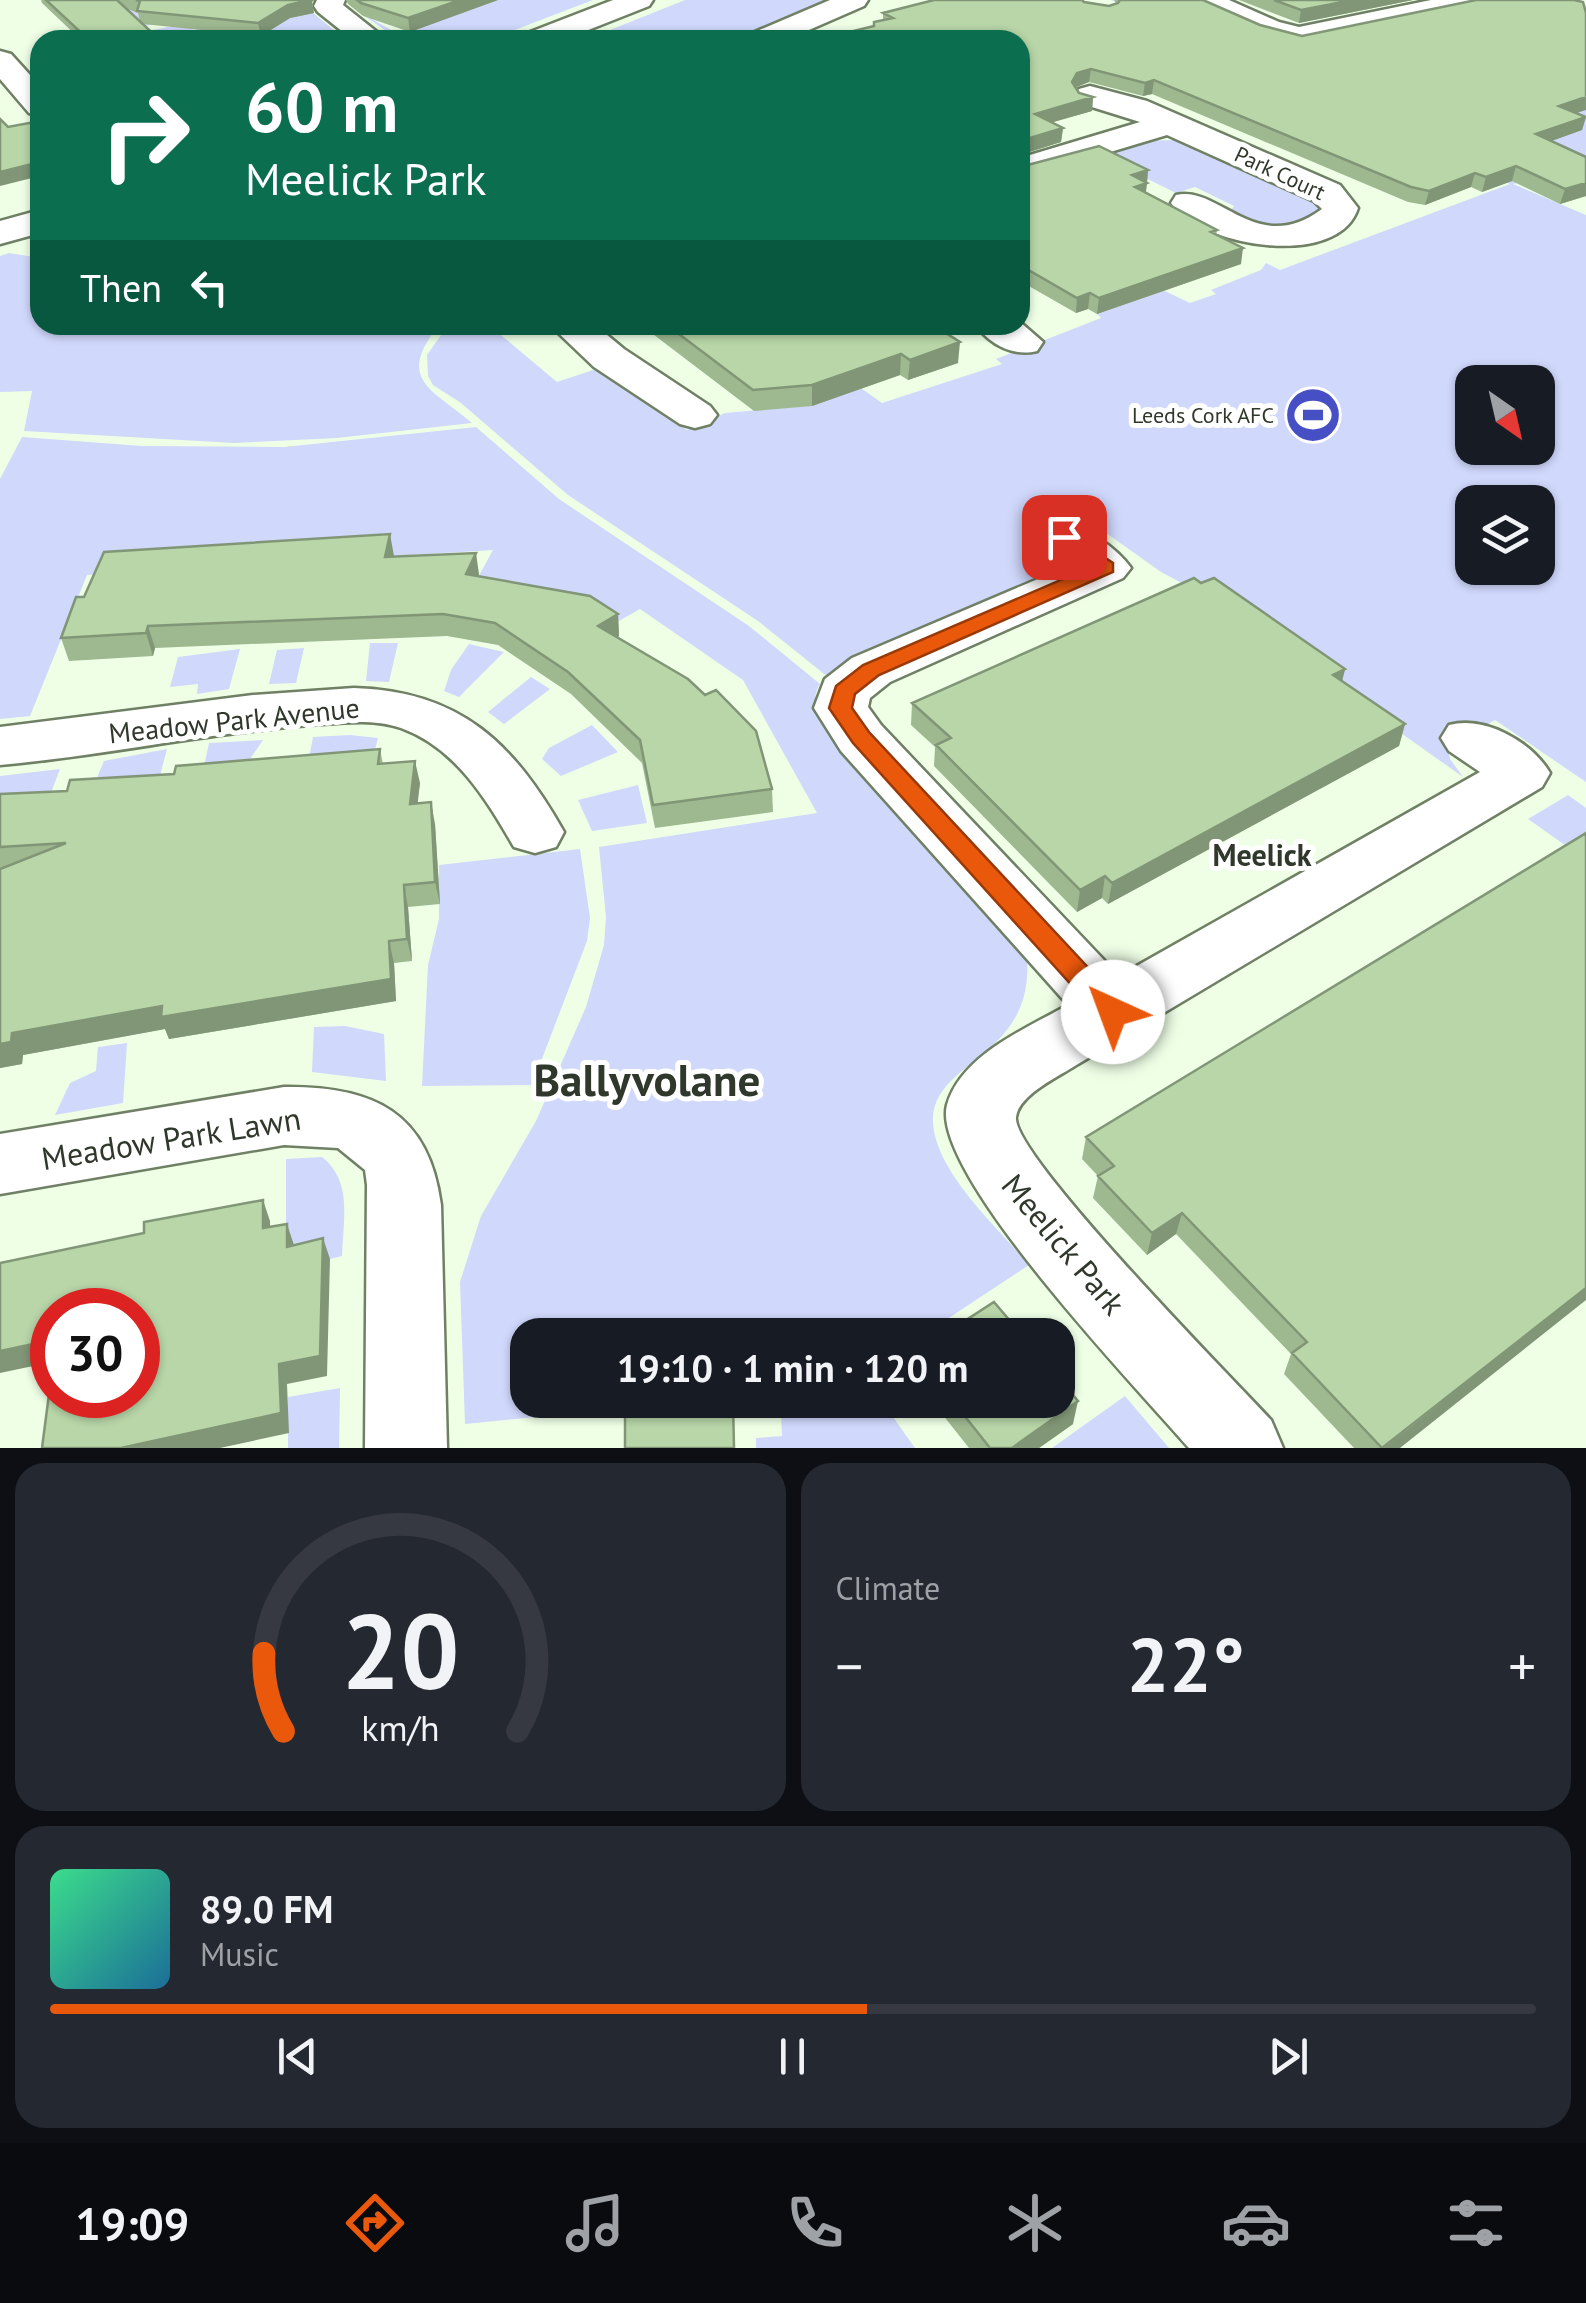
<!DOCTYPE html>
<meta charset="utf-8">
<style>
:root{--surface:#171b24;--page:#242831;--text:#f1f3f6;--muted:#9ea1a6;--line:#363941;--accent:#ea580c}
body{margin:0;font-family:"PT Sans",sans-serif;background:var(--page);color:var(--text);height:100vh;display:flex;flex-direction:column;font-size:38px;white-space:nowrap}
*{box-sizing:border-box;margin:0}
p{font-size:32px;color:var(--muted)}
.icon{flex:none;width:55px;height:55px;fill:none;stroke:currentColor;stroke-width:2;stroke-linecap:round;stroke-linejoin:round}
.map{position:relative;height:1448px;overflow:hidden}
.drawer{display:flex;flex-direction:column;gap:15px;padding:15px;background:#0d0f14;flex:1}
.drawer>*{flex:none}
.top-card{position:absolute;left:30px;top:30px;width:1000px;height:305px;border-radius:30px;box-shadow:0 2px 8px #0004;background:#0b6e4f;color:#fff;overflow:hidden}
.needle{width:65px;rotate:146deg}
.fabs{position:absolute;left:1455px;top:365px;display:grid;gap:20px}
.fabs a{display:grid;place-items:center;width:100px;height:100px;border-radius:20px;background:var(--surface);box-shadow:0 2px 8px #0004;font-size:50px}
.speed{position:absolute;left:30px;top:1288px;display:flex;gap:20px;font-size:50px;font-weight:700;text-align:center}
.speed>*{display:grid;place-content:center;width:130px;height:130px;border-radius:50%;background:var(--surface);box-shadow:0 2px 8px #0004;line-height:1}
.speed .limit{border:15px solid #d22;background:#fff;color:#111}
.pin{position:absolute;display:grid;place-items:center;width:85px;height:85px;color:#fff;margin:-42px;border-radius:20px;box-shadow:0 5px 15px #0006}
.me{position:absolute;width:110px;margin:-55px;rotate:317deg;stroke-linejoin:round;filter:drop-shadow(0 0 8px #0008)}
.turn{display:flex;align-items:center;gap:35px;height:210px;padding:0 50px;font-size:45px}
.turn .icon{width:130px;height:130px;stroke-width:2.5}
.turn b{display:block;font-size:70px;line-height:85px}
.then{display:flex;align-items:center;height:95px;padding:0 50px;background:#0003;gap:20px;font-size:38px}
.big{font-size:75px;font-weight:800;line-height:1.1}
.drawer .tile{flex:1;display:flex;flex-direction:column;justify-content:center;gap:15px;min-width:0;padding:0 35px;border-radius:30px;background:var(--page)}
.drawer .dial{align-items:center;gap:0}
.dial svg{height:260px;overflow:visible;fill:none;stroke:var(--line);stroke-width:7;stroke-linecap:round;text-anchor:middle}
.dial text{fill:var(--text);stroke:none}
.song{display:flex;align-items:center;gap:30px}
.cover{width:120px;height:120px;border-radius:15px;background:linear-gradient(135deg,hsl(150 70% 55%),hsl(200 70% 35%))}
.played{height:10px;border-radius:5px;background:linear-gradient(90deg,var(--accent) 55%,var(--line) 55%)}
.keys{display:flex;justify-content:space-around;direction:ltr}
.heat{display:flex;justify-content:space-between;align-items:center;font-size:55px;direction:ltr}
.drawer .tiles{flex:1;display:grid;gap:15px;grid-template-columns:1fr 1fr}
.tile:last-child{grid-column:span 2}
.trip{position:absolute;left:510px;top:1318px;width:565px;height:100px;border-radius:30px;background:var(--surface);box-shadow:0 2px 8px #0004;font-weight:800;line-height:100px;text-align:center}
.tab-bar{display:flex;height:160px;justify-content:space-around;align-items:center;background:#090b0e;color:var(--muted)}
.tab-bar .icon{width:70px;height:70px}
.tab-bar .on{color:var(--accent)}
.tab-bar b{font-size:45px;color:var(--text)}
.map>svg:first-child{display:block}
.green{fill:#d0d8fc;fill-rule:evenodd}
.lines{fill:none;stroke-linecap:round;stroke-linejoin:round}
.minor-casing{stroke:#6f8065;stroke-width:5}
.major-casing{stroke:#6f8065;stroke-width:5}
.minor{fill:#fff;fill-rule:evenodd}
.major{fill:#fff;fill-rule:evenodd}
.wall{fill:#9eb890;fill-rule:evenodd}
.shaded-wall{fill:#819676}
.building{fill:#b8d6a8;stroke:#819676;stroke-width:2.5}
.route{fill:#ea580c;stroke:#983908;stroke-width:2.5}
.labels{text-anchor:middle;dominant-baseline:central;stroke-width:10;stroke-linejoin:round;paint-order:stroke}
.far-street-label{font-size:22px;fill:#30382c;stroke:#fff}
.far-poi-label{font-size:22px;fill:#30382c;stroke:#fff;text-anchor:end}
.street-label{font-size:28px;fill:#30382c;stroke:#fff}
.neighbourhood-label{font-size:30px;font-weight:bold;fill:#30382c;stroke:#fff}
.near-street-label{font-size:32px;fill:#30382c;stroke:#fff}
.near-district-label{font-size:45px;font-weight:bold;fill:#30382c;stroke:#fff}
</style>
<div class="map">
<svg width="1586" height="1448" viewBox="0 0 1586 1448">
<rect width="100%" height="100%" fill="#eeffe6"/>
<path class="green" d="M112,0L312,12L346,40H239L232,35L246,29C215,35 189,37 159,40L148,31L183,24L199,33L190,24L193,16L141,27Z
M492,0H593L488,40H399L356,10L400,35Z
M685,0H837L739,40H585Z
M1111,0H1163L1544,115L1586,72V166L1513,184L1586,215V782L1495,720L1448,747L1450,759L1463,777L1210,598L1161,572L1092,523L1036,548L1046,564L1045,574L1033,585L828,677L758,621L568,495L461,403L433,385L428,376L427,355L448,325H489L557,382L596,369L687,430L725,413L805,406L810,352L882,403L1002,364L996,359L1101,318L1097,314L1137,300L1144,281L1190,303L1216,294L1211,290L1261,270L1266,263L1280,270L1510,184ZM1472,382H1538V448H1472ZM1472,502H1538V568H1472Z
M1174,140L1193,144L1310,195L1324,211L1318,217L1268,230L1228,215L1234,206L1195,187L1176,193L1097,154L1142,141Z
M9,253L40,258V325H439C395,380 432,389 472,423L337,438L234,443L24,431L32,391L0,392V256Z
M476,427L559,499L749,626L820,684C807,704 823,723 834,742L1027,959C1029,989 1022,1014 1001,1037C964,1077 907,1090 946,1163C966,1200 1002,1233 1029,1265L923,1335H528V1400H881L915,1448H756V1438L782,1436L781,1412L694,1416V1401L465,1424L460,1282L481,1216L536,1121L586,1007L604,945L606,917L599,847L817,813L743,680L640,609L610,626L476,581L493,550L87,575L30,716L0,719V479L22,437L142,446L284,447Z
M370,643H398L389,682L366,681Z
M469,644L504,652L459,697L444,691L451,670Z
M304,648L296,683L269,684L277,650Z
M240,649L229,689L197,694L198,684L170,687L178,657Z
M531,677L550,689L504,724L488,712Z
M592,725L618,752L561,776L542,759L549,748Z
M350,735L378,738L370,768L306,774L313,737Z
M263,740L242,771L201,780L209,743Z
M167,749L156,791L89,797L104,761Z
M60,769L46,806L0,810V776Z
M638,785L647,823L592,831L578,800Z
M1568,795L1586,808V841L1572,850L1528,819Z
M580,849L590,918L587,941L532,1085L422,1086L428,965L439,919V865Z
M345,1026L384,1034L386,1081L312,1072L314,1027Z
M127,1043L123,1103L55,1115L70,1083L96,1071L98,1047Z
M322,1157C353,1182 343,1219 342,1256L294,1268L286,1246V1159Z
M340,1388L339,1448H288V1397Z
M1125,1396L1169,1448H1052Z"/>
<g class="lines">
<g class="minor-casing">
<path id="minor" d="M317,0H345L343,5L387,40H353L318,12L314,6Z
M830,0H868L864,6L786,40H746L750,34Z
M1192,0H1229L1279,22L1299,27L1431,0H1486L1482,6L1472,9L1299,45L1259,35L1196,6Z
M0,51L11,54L40,86V116L29,113L0,79Z
M1090,86L1147,101L1340,185L1358,208C1339,269 1202,248 1171,203L1176,195C1220,185 1256,258 1322,209L1314,201L1167,135L1020,179V158L1140,122L1079,103L1074,96L1079,89Z
M1020,322L1043,342L1037,351C1014,357 990,345 976,325Z
M550,325H595L624,349L710,406L717,415L710,424L695,428L680,424L594,367Z
M1064,523C1088,529 1116,547 1131,568L1123,578L890,682L870,698L868,707L881,725L1119,976L1480,772L1449,751L1441,738L1449,725C1485,715 1532,742 1550,773L1542,787L1078,1064C1060,1076 1019,1094 1016,1117C1011,1154 1233,1379 1271,1420L1283,1448H1189C1140,1391 929,1172 947,1105C961,1055 1027,1028 1068,1005L841,751L814,708L825,679L852,658L1071,565L1040,537L1047,527Z
M354,688C461,691 514,744 564,832L556,847L535,853L514,847C486,799 456,748 401,728C373,718 338,723 310,725C206,733 104,756 0,765V727L253,695Z
M284,1087C373,1086 429,1112 441,1205L447,1448H365L367,1185L365,1170L338,1148L284,1145L0,1194V1134Z"/>
</g>
<g class="major-casing">
<path id="major" d="M613,0H653L649,6L563,40H521L525,34Z
M40,210V233L0,244V221Z"/>
</g>
<use href="#minor" class="minor"/>
<use href="#major" class="major"/>
</g>
<path class="wall" d="M41,0H314L312,2L314,13L290,18L261,36L143,24L160,40H81L42,3ZM125,8L138,13L140,21Z
M346,0H498L410,32L363,16L348,4Z
M1114,0H1203L1260,25L1586,116L1582,130L1551,141L1586,157V196L1560,204L1512,181L1482,192L1471,187L1425,205L1408,202L1152,94L1143,96L1089,82L1075,88L1079,93L1093,97L1092,111L1052,122L1063,128L1061,142L1020,155V40L874,26L883,20V13L1084,2L1109,6L1117,4Z
M1239,0H1413L1299,23Z
M1020,167L1148,170L1146,193L1217,230L1216,235L1241,264L1097,314L1088,309L1076,313L1020,281Z
M641,325H933L958,363L908,380L900,375L812,406L754,411Z
M394,557L479,574L478,576L618,614L619,636L618,637L772,789L773,812L655,828L642,763L571,694L498,645L447,636L155,648L153,656L69,661L61,638Z
M1345,669L1342,681L1405,724L1399,746L1108,904L1102,898L1077,912L934,766L935,747L911,725L912,703Z
M380,749L383,764L420,783L417,803L435,824L440,904L408,907L412,961L394,963L396,1001L169,1039L165,1029L23,1055L22,1064L0,1068V794L67,791L174,774Z
M1586,833L1400,1448H1354L1284,1374L1291,1354L1176,1234L1147,1255L1093,1198L1098,1176L1082,1159L1086,1137Z
M931,1400H1058L1073,1424L1039,1448H969Z"/>
<path class="shaded-wall" d="M310,0H314L312,2L314,13L290,18L261,36L258,23L288,5Z
M460,0H498L410,32L408,18Z
M1353,0H1413L1299,23L1301,10Z
M1091,69L1089,82L1076,87L1070,96L1072,82L1077,73Z
M1154,80L1152,94L1143,96L1145,83Z
M1093,97L1092,111L1033,128L1035,114Z
M1586,97V110L1555,120L1559,106Z
M1586,117L1582,130L1532,148L1536,134Z
M1063,128L1061,142L1020,155V141Z
M40,162V176L0,186V172Z
M1516,166L1512,181L1482,192L1486,177Z
M1148,170L1147,183L1145,197L1135,188L1132,175Z
M1475,173L1471,187L1425,205L1429,191Z
M1586,183V196L1560,204L1565,189Z
M1243,248L1241,264L1097,314L1099,298Z
M1090,293L1088,309L1076,313L1077,298Z
M960,342L958,363L908,380L910,360Z
M901,354L900,375L812,406V385Z
M390,534L394,556L389,579L385,557Z
M476,553L479,574L470,596L466,574Z
M618,614L619,636L600,648L598,626Z
M148,626L155,648L153,656L146,633Z
M1345,669L1340,690L1333,675Z
M1405,724L1399,746L1108,904L1112,883Z
M415,761L420,783L415,826L410,804Z
M431,802L435,824L440,904L435,882Z
M1105,876L1102,898L1077,912L1080,890Z
M404,885L408,907L412,961L407,939Z
M389,941L394,963L396,1001L169,1039L165,1029L23,1055L22,1064L0,1068V1044L12,1033Z
M263,1200L270,1221V1248L263,1228Z
M1182,1213L1176,1234L1147,1255L1152,1233Z
M287,1224L294,1245L287,1247Z
M323,1238L330,1259L327,1376L287,1384L289,1433L220,1448H121L279,1364Z
M1586,1288V1300L1400,1448H1384Z
M52,1340V1362L0,1373V1351Z
M1078,1401L1073,1424L1039,1448H1012Z"/>
<path class="building" d="M46,0H117L160,40H89Z
M136,0H311L288,5L258,23L137,11L140,1Z
M357,0H460L408,18L361,3Z
M934,0H1082L1084,2L1109,6L1118,3L1120,0H1203L1260,25L1302,36L1476,0H1574L1583,2L1586,13V97L1559,106L1586,117L1536,134L1586,157V183L1565,189L1516,166L1486,177L1475,173L1429,191L1411,187L1154,80L1145,83L1091,69L1077,73L1072,82L1079,93L1093,97L1035,114L1063,128L1020,141V40H817L874,26V22L893,18L883,13Z
M1274,0H1353L1301,10Z
M0,119L8,127L40,121V162L0,172Z
M1099,146L1148,170L1132,175L1147,183L1135,187L1217,230L1211,232L1243,248L1099,298L1090,293L1077,298L1020,265V167Z
M667,325H933L960,342L910,360L901,354L812,385L753,390Z
M390,534L385,557L476,553L466,574L590,596L618,614L598,626L688,679L705,695L716,690L756,731L772,789L653,805L640,740L568,672L495,623L443,614L148,626L146,633L61,638L76,597H84L104,552Z
M1194,578L1201,583L1214,578L1345,669L1333,675L1405,724L1112,883L1105,876L1080,890L936,745L951,738L912,703Z
M380,749L378,764L415,761L410,804L431,802L435,882L404,885L407,939L389,941L391,979L161,1017L162,1006L12,1033L11,1042L0,1044V869L66,843L0,847V794L67,791L70,780L174,774L176,766Z
M1586,833V1288L1382,1448L1292,1353L1307,1342L1182,1213L1152,1233L1098,1176L1114,1166L1086,1137Z
M263,1200V1228L287,1224V1247L323,1238L320,1356L279,1364L281,1413L121,1448H42L52,1371V1395H138V1310H52V1340L0,1351V1263L144,1233V1222Z
M994,1302L1022,1335H943Z
M1058,1377L1078,1401L1012,1448H990L952,1400H1058Z
M733,1401L734,1448H625V1408Z"/>
<path class="route" d="M1064,531L1113,563V572L879,675L855,694L852,708L869,732L1122,1004L1126,1012L1122,1020L1113,1023L1103,1020L853,743L829,708L836,686L863,665L1091,567L1056,541V533Z"/>
<defs>
<g id="stadium-disc" transform="scale(2.875)"><circle r="9.5" fill="#474fc4" stroke="#fff"/><path d="M0-5a6.5 5 0 1 0 0 10a6.5 5 0 1 0 0-10ZM-3.5-1.8h7v3.6h-7Z" fill="#fff"/></g>
</defs>
<g fill-rule="evenodd">
<use href="#stadium-disc" x="1313" y="415"/>
</g>
<g class="labels">
<g class="far-street-label">
<text transform="translate(1280 173) rotate(25)">Park Court</text>
</g>
<g class="far-poi-label">
<text x="1274" y="415">Leeds Cork AFC</text>
</g>
<g class="street-label">
<text transform="translate(234 720) rotate(-6)">Meadow Park Avenue</text>
</g>
<g class="neighbourhood-label">
<text x="1262" y="854">Meelick</text>
</g>
<g class="near-street-label">
<text transform="translate(171 1138) rotate(-9)">Meadow Park Lawn</text>
<text transform="translate(1064 1244) rotate(50)">Meelick Park</text>
</g>
<g class="near-district-label">
<text x="647" y="1079">Ballyvolane</text>
</g>
</g>
</svg>
<div class="fabs">
<a><svg class="needle" viewBox="-14 -14 28 28"><path d="M0-13l5 13h-10z" fill="#e53935"/><path d="M0 13l5-13h-10z" fill="#9ea1a6"/></svg></a>
<a><svg class="icon" aria-label="layers" viewBox="0 0 24 24"><path d="M12 4l9 5-9 5-9-5zM3 14l9 5 9-5"/></svg></a>
</div>
<div class="speed"><div class="limit">30</div></div>
<div class="pin" style="left:1064px;top:537px;background:#d93025"><svg class="icon" aria-label="arrive" viewBox="0 0 24 24"><path d="M6 21V4h12l-3 4 3 4H6"/></svg></div>
<svg class="me" style="left:1113px;top:1012px" viewBox="-20 -20 40 40"><circle r="19" fill="#fff"/><path d="M0-13L10 11 0 6-10 11z" fill="#ea580c"/></svg>
<div class="trip">19:10 · 1 min · 120 m</div>
<div class="top-card">
<div class="turn"><svg class="icon" aria-label="right" viewBox="0 0 24 24"><path d="M7 20v-9h11M14 6l5 5-5 5"/></svg><div><b>60 m</b>Meelick Park</div></div>
<div class="then">Then<svg class="icon" aria-label="left" viewBox="0 0 24 24"><path d="M17 20v-9H6M10 6l-5 5 5 5"/></svg></div>
</div>
</div>
<section class="drawer">
<div class="tiles">
<div class="tile dial"><svg viewBox="0 0 100 80">
<path d="M14 69A42 42 0 1 1 86 69"/>
<path d="M14 69A42 42 0 0 1 8 45" stroke="#ea580c"/>
<text x="50" y="56" font-size="32" font-weight="700">20</text>
<text x="50" y="72" font-size="11">km/h</text>
</svg></div>
<div class="tile"><p>Climate</p>
<div class="heat"><a>−</a><b class="big">22°</b><a>+</a></div>
</div>
<div class="tile">
<div class="song"><i class="cover"></i><div><b>89.0 FM</b><p>Music</p></div></div>
<div class="played"></div>
<div class="keys"><svg class="icon" aria-label="previous" viewBox="0 0 24 24"><path d="M18 5L8 12l10 7zM5 5v14"/></svg><svg class="icon" aria-label="pause" viewBox="0 0 24 24"><path d="M8 5v14M16 5v14"/></svg><svg class="icon" aria-label="next" viewBox="0 0 24 24"><path d="M6 5l10 7-10 7zM19 5v14"/></svg></div>
</div>
</div>
</section>
<nav class="tab-bar">
<b>19:09</b>
<svg class="icon on" aria-label="directions" viewBox="0 0 24 24"><path d="M12 3l9 9-9 9-9-9zM9 14v-3h6M13 9l2 2-2 2"/></svg>
<svg class="icon" aria-label="music" viewBox="0 0 24 24"><path d="M9 18V5l10-2v13"/><circle cx="6" cy="18" r="3"/><circle cx="16" cy="16" r="3"/></svg>
<svg class="icon" aria-label="phone" viewBox="0 0 24 24"><path d="M5 4h4l2 5-3 2q2 4 5 5l2-3 5 2v4C11 20 4 13 5 4z"/></svg>
<svg class="icon" aria-label="climate" viewBox="0 0 24 24"><path d="M12 3v18M4 7l16 10M4 17L20 7"/></svg>
<svg class="icon" aria-label="car" viewBox="0 0 24 24"><path d="M5 17H2v-5l4-1 3-4h7l3 4 3 1v5h-3M9 17h6M6 11h13"/><circle cx="7" cy="17" r="2"/><circle cx="17" cy="17" r="2"/></svg>
<svg class="icon" aria-label="filters" viewBox="0 0 24 24"><path d="M4 7h16M4 17h16"/><circle cx="9" cy="7" r="2"/><circle cx="15" cy="17" r="2"/></svg>
</nav>
